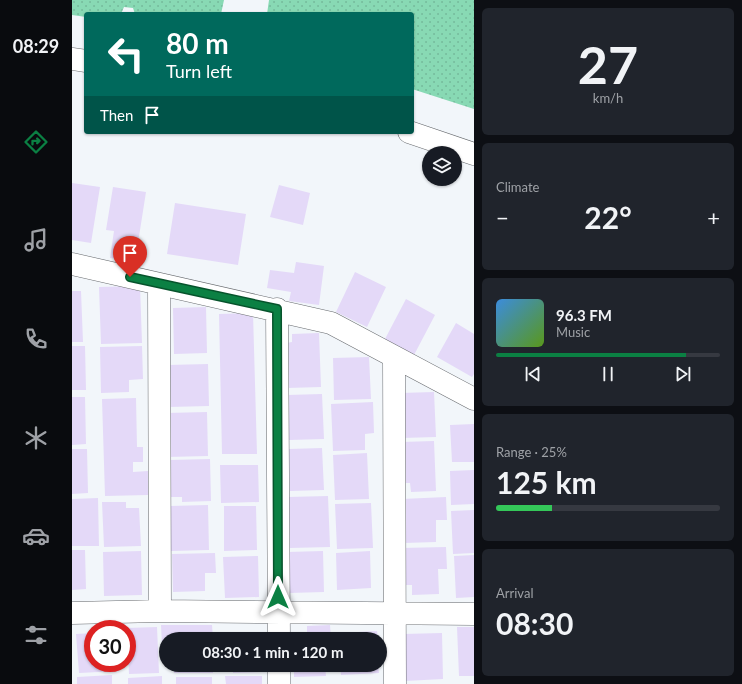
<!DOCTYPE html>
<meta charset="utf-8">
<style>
:root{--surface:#171b24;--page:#20242c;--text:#f1f3f6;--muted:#9ea1a6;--line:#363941;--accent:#0b8043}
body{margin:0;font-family:Lato,sans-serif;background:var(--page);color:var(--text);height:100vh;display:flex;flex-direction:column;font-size:15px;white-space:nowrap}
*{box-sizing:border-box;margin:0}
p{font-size:13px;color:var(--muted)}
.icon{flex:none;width:22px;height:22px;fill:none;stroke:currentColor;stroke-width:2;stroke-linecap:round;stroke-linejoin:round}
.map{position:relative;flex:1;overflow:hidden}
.details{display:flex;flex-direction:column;gap:8px;padding:8px;background:#0d0f14;width:268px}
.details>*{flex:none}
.guide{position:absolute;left:12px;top:12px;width:330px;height:122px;border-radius:4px;box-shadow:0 1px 3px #0004;background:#00695c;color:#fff;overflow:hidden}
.buttons{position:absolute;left:350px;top:146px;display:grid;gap:8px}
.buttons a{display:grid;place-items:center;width:40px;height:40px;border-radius:50%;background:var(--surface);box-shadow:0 1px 3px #0004;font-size:20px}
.speed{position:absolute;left:12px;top:620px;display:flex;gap:8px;font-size:20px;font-weight:700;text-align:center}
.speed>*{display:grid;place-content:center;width:52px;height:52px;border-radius:50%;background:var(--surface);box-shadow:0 1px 3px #0004;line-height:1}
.speed .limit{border:6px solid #d22;background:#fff;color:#111}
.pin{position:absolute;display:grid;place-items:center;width:34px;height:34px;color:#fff;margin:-41px -17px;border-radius:50% 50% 50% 0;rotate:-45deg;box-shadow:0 0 4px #0007}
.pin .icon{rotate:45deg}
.me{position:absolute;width:44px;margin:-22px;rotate:0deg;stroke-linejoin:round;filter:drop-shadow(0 0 3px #0008)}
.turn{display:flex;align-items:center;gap:14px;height:84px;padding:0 16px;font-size:18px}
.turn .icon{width:52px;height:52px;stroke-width:2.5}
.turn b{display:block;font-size:28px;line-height:34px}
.then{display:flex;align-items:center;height:38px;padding:0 16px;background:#0003;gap:8px;font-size:15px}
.big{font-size:30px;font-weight:700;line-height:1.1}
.details .widget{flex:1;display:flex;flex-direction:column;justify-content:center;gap:6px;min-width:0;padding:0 14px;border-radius:6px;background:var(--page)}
.details .dial{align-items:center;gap:0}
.dial b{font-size:52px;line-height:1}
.song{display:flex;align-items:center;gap:12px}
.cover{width:48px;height:48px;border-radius:6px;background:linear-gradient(135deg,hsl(210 70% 55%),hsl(90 70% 35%))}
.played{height:4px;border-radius:2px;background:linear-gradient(90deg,var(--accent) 85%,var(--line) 85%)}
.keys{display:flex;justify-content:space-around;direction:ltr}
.heat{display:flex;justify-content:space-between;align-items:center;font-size:22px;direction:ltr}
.charge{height:6px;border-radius:3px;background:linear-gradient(90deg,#34c759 25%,var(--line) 0)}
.trip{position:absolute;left:87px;top:632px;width:228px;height:40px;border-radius:20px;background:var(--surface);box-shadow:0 1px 3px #0004;font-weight:700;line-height:40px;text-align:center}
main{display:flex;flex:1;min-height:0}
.tabs{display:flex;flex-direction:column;width:72px;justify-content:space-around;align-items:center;background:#090b0e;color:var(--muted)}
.tabs .icon{width:28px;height:28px}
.tabs .on{color:var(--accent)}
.tabs b{font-size:18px;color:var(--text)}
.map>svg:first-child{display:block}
.grass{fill:url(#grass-dots)}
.building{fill:#e4d9f8}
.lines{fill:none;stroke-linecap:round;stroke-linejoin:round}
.minor-casing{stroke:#676a6e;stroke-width:23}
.minor{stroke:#fff;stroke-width:22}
.route-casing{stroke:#07532c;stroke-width:10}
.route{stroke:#0b8043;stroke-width:7}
</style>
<main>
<nav class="tabs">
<b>08:29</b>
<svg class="icon on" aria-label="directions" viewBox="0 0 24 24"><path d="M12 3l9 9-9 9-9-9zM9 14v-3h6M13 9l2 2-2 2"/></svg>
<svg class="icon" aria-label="music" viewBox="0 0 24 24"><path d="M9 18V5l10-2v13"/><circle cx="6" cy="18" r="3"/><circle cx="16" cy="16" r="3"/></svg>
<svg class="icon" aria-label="phone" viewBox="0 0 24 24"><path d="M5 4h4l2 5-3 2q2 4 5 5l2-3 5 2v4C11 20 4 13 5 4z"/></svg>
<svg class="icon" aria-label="climate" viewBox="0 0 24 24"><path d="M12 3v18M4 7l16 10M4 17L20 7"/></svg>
<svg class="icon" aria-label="car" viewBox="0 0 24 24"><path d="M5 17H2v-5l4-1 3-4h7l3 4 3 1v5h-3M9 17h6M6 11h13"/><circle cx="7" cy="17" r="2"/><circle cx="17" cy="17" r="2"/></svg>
<svg class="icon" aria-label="filters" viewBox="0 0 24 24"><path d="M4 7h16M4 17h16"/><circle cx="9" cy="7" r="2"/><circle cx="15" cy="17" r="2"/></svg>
</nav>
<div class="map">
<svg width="402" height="684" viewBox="0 0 402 684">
<defs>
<pattern id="grass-dots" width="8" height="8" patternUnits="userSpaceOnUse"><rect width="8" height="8" fill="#88d9b4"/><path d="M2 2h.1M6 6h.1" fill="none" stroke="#75ba9b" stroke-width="1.8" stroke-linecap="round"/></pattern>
</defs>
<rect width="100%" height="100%" fill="#f2f6fa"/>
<path class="grass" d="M0,0H152L149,14H63L61,8L52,7L49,14H14V17L0,15Z
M197,0H402V109L340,89V14H195Z"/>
<path class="building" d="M0,183L28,187L19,243L0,240Z
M207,185L238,193L231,225L198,217Z
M41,187L74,192L63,262L38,258L42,231L34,230Z
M103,203L174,214L166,265L95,254Z
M224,262L252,266L247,305L217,301L219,292L195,288L198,270L222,273Z
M283,272L314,287L295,327L264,312Z
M68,286L70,343L29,344L27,287Z
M0,291H9L11,342H0Z
M334,299L363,315L342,355L313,339Z
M134,307L135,353L102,354L101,308Z
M181,313L185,454H150L147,314Z
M384,323L402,334V374L400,377L365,357Z
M247,333L249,387L215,388L214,343L220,342V334Z
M0,346H13L14,390H0Z
M70,346L71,379L57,380V392L29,393L28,347Z
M297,357L299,399L262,400L261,358Z
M136,364L137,406L97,407L96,365Z
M362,392L364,437L330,438L328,393Z
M250,394L252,439L217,440L215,395Z
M0,397H13L14,444L0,445Z
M64,398L65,447H71V462H61V472L76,471V495L33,496L30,399Z
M301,402L302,433L293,434V450L261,451L259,404Z
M135,412L136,456L95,457L94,413Z
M402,424V462H380L378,425Z
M362,441L364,491L339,492L338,483H331L329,442Z
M250,448L252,490L218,491L217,449Z
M0,449H15L16,493L0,494Z
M295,453L297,499L263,500L261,455Z
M138,459L139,501L110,502V497H98L97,460Z
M148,465H186L187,502L149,503Z
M402,470V504L379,505L378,471Z
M256,496L258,547L218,548L216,497Z
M374,497L375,520H364V542L332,543L330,499Z
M26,498L27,546H0V499Z
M30,502H54V508H67L69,546L32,547Z
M299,503L301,548L265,549L263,504Z
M136,505L137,550L99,551L98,506Z
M152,506H184L185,550L152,551Z
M402,510V553L381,554L379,511Z
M374,547L375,569H366L367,594L340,595V585H331L329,548Z
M0,550H13L14,589L0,590Z
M69,551L70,595L32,596L31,552Z
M251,551L252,592L217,593L215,552Z
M298,551L299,588L265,590L264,553Z
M143,553L144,573H133V591L101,592L100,554Z
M402,555V597L384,598L382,556Z
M186,556L187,597L153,598L151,557Z
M89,625H140L141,639H94V646H90Z
M258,625L259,639H221V637L235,636V626Z
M85,627L87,673L57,674L55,628Z
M385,627H402V676H387Z
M305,631L306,639H267V633Z
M161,632H189V639H161Z
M21,633V663H46L47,671L7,673L4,634Z
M370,633L371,679L333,681L331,634Z
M102,665H141V673H102Z
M161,665H189V672L161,673Z
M222,665H253L254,676L222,677Z
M268,665H306L307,673L269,675Z
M40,675V684H5V677Z
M90,676V684H56V678Z
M153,676H190V684H154Z
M104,677H140V684H104Z"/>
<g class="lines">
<g class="minor-casing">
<path id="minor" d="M0,59L14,61
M337,132L402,154
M0,264L259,323L402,399
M87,284L88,611
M205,309L207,639
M322,357L323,684
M0,613L88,611L402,614
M207,665V684"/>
</g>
<use href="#minor" class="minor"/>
</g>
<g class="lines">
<g class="route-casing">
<path id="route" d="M58,277L205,309L206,597"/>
</g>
<use href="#route" class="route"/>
</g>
</svg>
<div class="buttons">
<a><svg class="icon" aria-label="layers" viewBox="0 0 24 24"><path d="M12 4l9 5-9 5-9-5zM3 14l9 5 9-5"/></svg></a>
</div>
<div class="speed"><div class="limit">30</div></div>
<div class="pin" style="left:58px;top:277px;background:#d93025"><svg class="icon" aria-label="arrive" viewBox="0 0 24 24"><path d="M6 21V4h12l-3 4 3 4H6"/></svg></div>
<svg class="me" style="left:206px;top:597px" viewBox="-20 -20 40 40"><path d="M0-17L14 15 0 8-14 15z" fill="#0b8043" stroke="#fff" stroke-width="4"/></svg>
<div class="trip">08:30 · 1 min · 120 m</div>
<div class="guide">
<div class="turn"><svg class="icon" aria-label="left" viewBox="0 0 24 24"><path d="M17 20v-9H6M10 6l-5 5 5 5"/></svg><div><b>80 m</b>Turn left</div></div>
<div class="then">Then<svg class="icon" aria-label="arrive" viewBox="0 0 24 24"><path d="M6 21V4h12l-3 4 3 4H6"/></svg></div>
</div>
</div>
<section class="details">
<div class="widget dial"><b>27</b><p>km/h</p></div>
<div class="widget"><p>Climate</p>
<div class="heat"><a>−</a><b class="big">22°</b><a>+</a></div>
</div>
<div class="widget">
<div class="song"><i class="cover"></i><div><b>96.3 FM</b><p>Music</p></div></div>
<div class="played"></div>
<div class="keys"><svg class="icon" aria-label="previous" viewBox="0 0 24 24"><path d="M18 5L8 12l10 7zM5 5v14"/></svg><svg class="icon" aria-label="pause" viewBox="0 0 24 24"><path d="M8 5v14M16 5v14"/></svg><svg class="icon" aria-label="next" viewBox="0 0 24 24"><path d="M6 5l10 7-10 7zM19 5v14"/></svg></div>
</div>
<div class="widget"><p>Range · 25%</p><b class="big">125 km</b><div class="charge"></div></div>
<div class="widget"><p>Arrival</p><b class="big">08:30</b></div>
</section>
</main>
